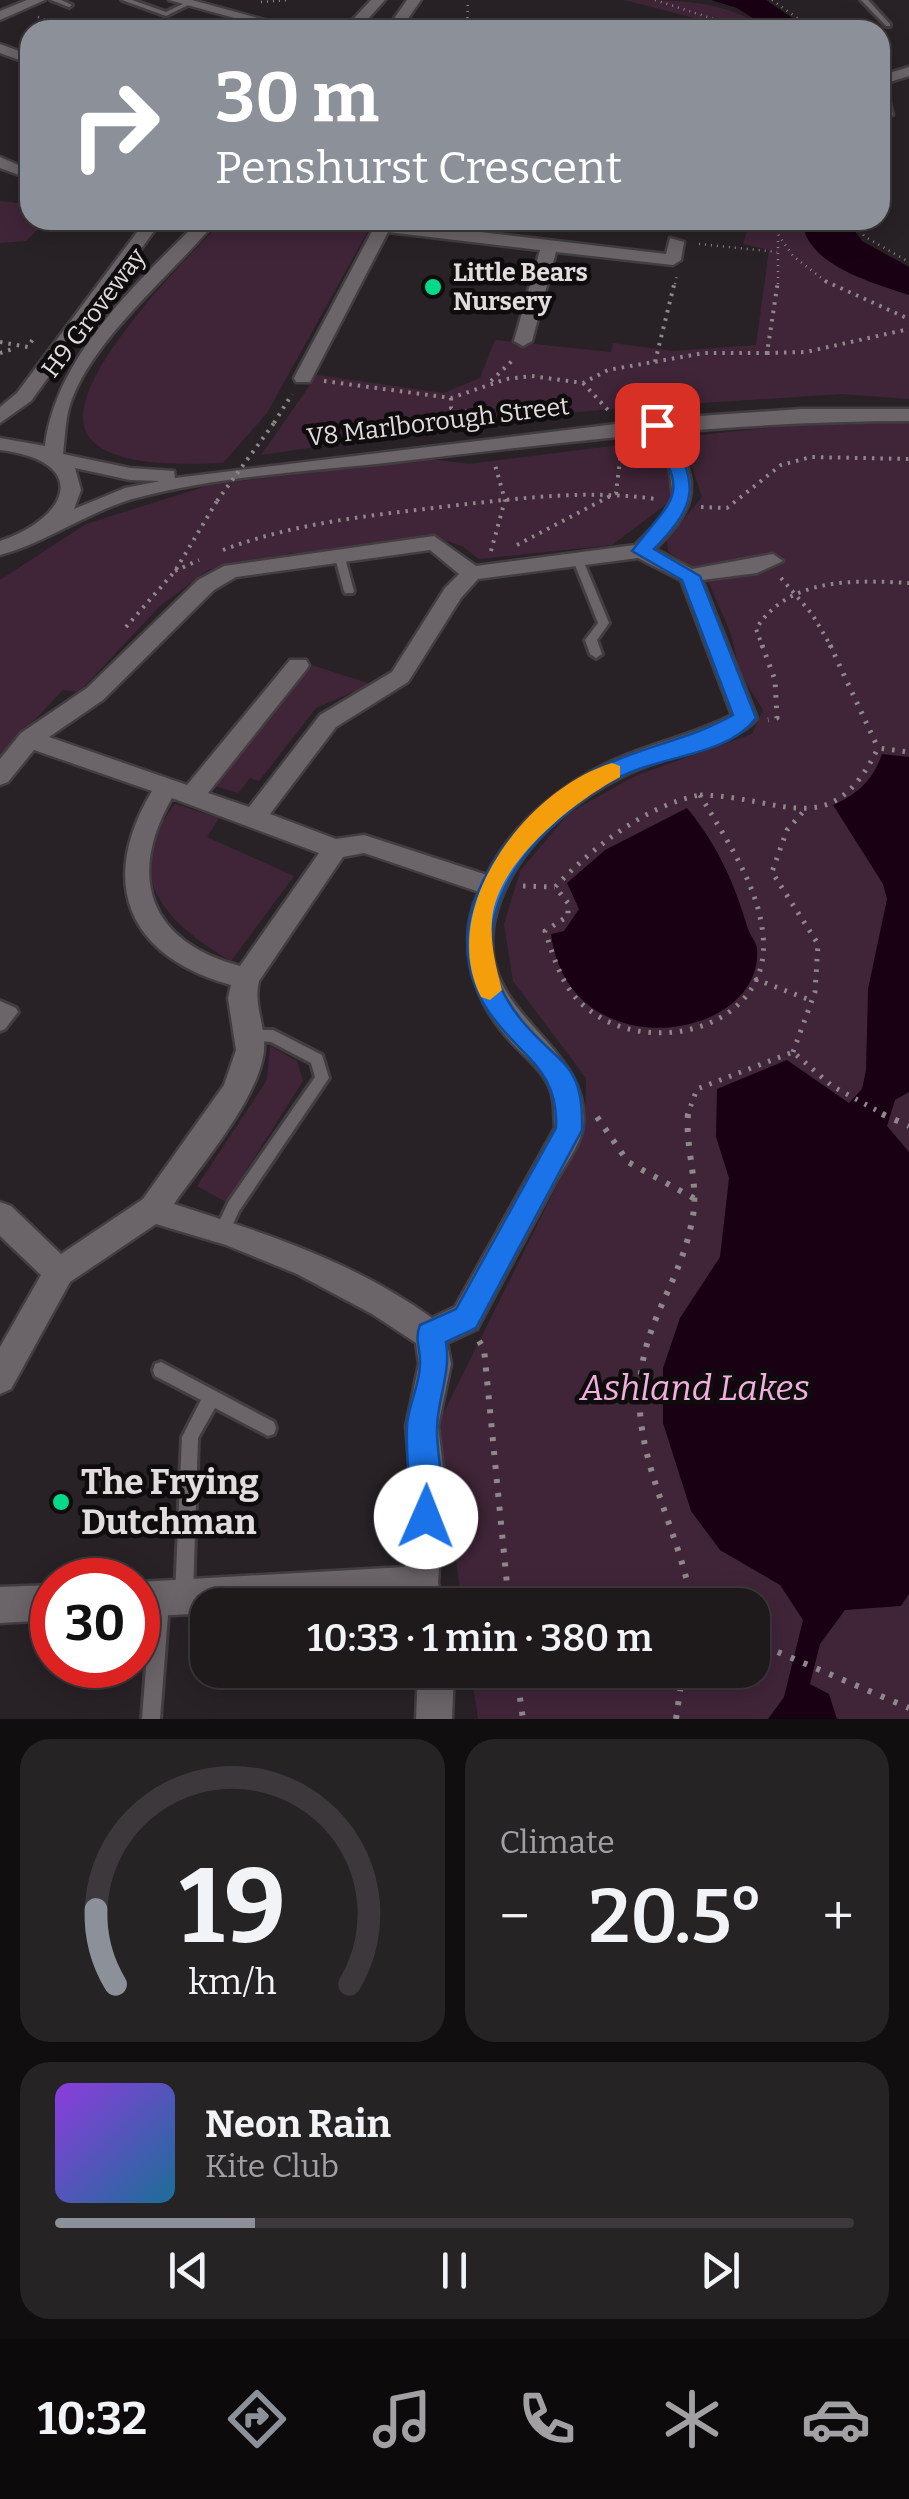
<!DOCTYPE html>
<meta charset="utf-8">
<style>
:root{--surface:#1e1a1c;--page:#262325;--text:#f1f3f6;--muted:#a1a1a3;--line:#3c383b;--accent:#8c9099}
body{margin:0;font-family:Bitter,serif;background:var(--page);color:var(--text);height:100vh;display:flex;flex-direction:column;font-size:38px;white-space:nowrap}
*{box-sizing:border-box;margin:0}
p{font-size:32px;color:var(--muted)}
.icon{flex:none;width:55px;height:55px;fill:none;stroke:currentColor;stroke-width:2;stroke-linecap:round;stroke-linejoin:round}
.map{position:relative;height:1719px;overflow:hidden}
.details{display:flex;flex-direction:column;gap:20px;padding:20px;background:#100e0f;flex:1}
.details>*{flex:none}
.banner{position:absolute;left:20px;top:20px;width:870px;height:210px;border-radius:30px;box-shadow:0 5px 25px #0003,0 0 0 2px var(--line);background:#8c9099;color:#fff;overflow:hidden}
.speed{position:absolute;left:30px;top:1558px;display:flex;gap:20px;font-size:50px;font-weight:700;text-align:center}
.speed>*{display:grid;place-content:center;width:130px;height:130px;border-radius:50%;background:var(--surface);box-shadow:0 5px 25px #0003,0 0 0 2px var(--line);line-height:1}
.speed .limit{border:15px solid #d22;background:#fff;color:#111}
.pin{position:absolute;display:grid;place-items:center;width:85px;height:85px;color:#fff;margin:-42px;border-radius:20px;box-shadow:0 5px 15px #0006}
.me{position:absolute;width:110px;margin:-55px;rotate:1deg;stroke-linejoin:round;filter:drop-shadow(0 0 8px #0008)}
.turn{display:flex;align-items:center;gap:35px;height:210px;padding:0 30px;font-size:45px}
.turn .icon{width:130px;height:130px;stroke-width:2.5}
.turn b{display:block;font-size:70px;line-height:85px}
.big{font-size:75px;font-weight:600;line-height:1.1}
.details .tile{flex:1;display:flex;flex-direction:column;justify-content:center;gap:15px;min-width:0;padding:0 35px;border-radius:30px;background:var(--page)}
.details .dial{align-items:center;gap:0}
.dial svg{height:260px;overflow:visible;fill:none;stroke:var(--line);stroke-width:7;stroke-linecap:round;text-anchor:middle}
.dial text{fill:var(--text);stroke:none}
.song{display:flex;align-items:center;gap:30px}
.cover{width:120px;height:120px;border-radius:15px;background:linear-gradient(135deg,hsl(270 70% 55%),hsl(200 70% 35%))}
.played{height:10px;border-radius:5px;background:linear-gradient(90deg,var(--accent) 25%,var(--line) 25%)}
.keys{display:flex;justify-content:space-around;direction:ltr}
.heat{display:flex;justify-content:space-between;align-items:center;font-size:55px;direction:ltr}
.details .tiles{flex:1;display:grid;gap:20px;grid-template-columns:1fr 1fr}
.tile:last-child{grid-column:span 2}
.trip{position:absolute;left:190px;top:1588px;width:580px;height:100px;border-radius:30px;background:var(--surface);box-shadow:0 5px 25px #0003,0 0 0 2px var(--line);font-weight:600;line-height:100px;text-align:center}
.dock{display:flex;height:160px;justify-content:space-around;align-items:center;background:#0c0a0b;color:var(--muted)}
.dock .icon{width:70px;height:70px}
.dock .current{color:var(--accent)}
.dock b{font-size:45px;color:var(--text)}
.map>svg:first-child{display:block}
.green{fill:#402538}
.water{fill:#190013}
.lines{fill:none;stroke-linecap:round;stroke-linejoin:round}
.service-casing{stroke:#423d41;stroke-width:6}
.minor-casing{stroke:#423d41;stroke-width:5}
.tertiary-casing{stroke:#423d41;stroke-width:5}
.path-far3{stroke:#8d888b;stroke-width:2.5;stroke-dasharray:1 5;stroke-linecap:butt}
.path-far2{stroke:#8d888b;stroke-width:4;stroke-dasharray:2.5 6;stroke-linecap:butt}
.path-far1{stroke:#8d888b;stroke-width:5;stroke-dasharray:2.5 8;stroke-linecap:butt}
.path{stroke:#8d888b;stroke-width:6;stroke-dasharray:4 10;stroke-linecap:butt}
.service{fill:#6b6468;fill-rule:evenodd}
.minor{fill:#6b6468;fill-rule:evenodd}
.tertiary{fill:#6b6468;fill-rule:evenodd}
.path-bridge{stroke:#8d888b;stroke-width:4;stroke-dasharray:2.5 6;stroke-linecap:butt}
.route{fill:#1a73e8;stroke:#114b97;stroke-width:2.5}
.slow{fill:#f59e0b}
.poi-dot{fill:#02d98b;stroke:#0f0c0e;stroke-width:4}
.labels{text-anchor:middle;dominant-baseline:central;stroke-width:9;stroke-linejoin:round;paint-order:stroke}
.far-poi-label{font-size:25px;font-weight:bold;fill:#e1dddf;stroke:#0f0c0e;text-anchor:start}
.far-street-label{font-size:25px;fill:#e1dddf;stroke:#0f0c0e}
.near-park-label{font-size:35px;font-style:italic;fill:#f3aede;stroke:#0f0c0e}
.near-poi-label{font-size:35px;font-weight:bold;fill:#e1dddf;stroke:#0f0c0e;text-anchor:start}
</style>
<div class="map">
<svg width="909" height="1719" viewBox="0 0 909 1719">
<rect width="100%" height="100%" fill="#282226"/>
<path class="green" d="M624,0C684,0 720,0 772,30H718L706,21Z
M0,201L30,204V220H48L26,241L0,243Z
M224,220H374L267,413L223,463C189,464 104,469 86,432C62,382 189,255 224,220Z
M750,220H802C805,260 877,284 909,295V399L841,394L626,408L520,417L261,455L317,375L444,393L480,378L495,340L611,352L613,343L673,351L756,345L769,250L743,244Z
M825,422L909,423V1719H478L471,1670H752V1605H462L438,1424L585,1129L586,1078L513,981L504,924L520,871L569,813L637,775L752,734L763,710L740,673L731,634L708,581L668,551L667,538L702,497L686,449L700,435Z
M635,443L662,453L676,497L612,545L479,559L462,546L428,535L345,552L289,553L276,561L235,562L208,570L160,606L79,692L63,690L0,756V580L86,524L210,485L424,458L469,464Z
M305,663L371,684L316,708L259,781L250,778L238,793L208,784Z
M175,804L219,818L207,837L294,876L231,961C166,923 118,875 175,804Z
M270,1046L297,1061L303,1081L226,1202L197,1186L267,1080Z"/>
<path class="water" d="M711,0H766L810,30H772L737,8Z
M802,220H847L862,241L909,267V295C873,283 805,265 802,220Z
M882,754L909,757V1092L895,1100L887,1126L909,1152V1594L901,1606L845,1610L820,1644L810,1684L829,1694L837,1719H768L784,1697L803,1620L780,1585L720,1550L691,1511L663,1423V1368L680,1318L720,1257L729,1178L716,1137L717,1089L787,1060L849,1103L862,1089L866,1070L868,989L887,899L883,884L833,805C858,794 873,780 882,754Z
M687,808C718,846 734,882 748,929C750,935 757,943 757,949C764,1042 568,1071 551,934L564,931L579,909L567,883L605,850Z"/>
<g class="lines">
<g class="service-casing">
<path id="service" d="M51,0H61L72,5L69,7Z
M122,0H132L166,12L185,3L190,4L166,16Z
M861,0H868L890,24V26H886Z
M340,555L345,558L354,591L353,593H345L344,591L335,558Z
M578,557L583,560L609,623L597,640L602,654L596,658L590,654L585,640L598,623L573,560Z
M0,1001L16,1008L18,1012L5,1029L0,1031Z
M248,1030H273L322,1055L329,1078L239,1211L228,1235L223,1237L218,1235L215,1230L229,1201L315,1077L311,1063L271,1042L243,1040L241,1036L243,1032Z
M161,1362L274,1422L276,1428L274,1434L268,1436L215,1408L198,1438L193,1595L190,1601L184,1604L178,1601L175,1595L182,1437L201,1400L155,1376L153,1370L155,1364Z
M160,1593L166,1596L169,1602L160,1719H142L151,1602L154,1596Z"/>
</g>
<g class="minor-casing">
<path id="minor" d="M0,44L30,55V64L0,53Z
M909,67V76L880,85V76Z
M880,88L887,92L893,115L881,112Z
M0,157L30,170V179L0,168Z
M378,220L666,254L670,238L684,242L681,260L673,265L556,252L532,341L523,346L514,341L540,250L388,232L312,378L310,382H296L294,378Z
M657,419C668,423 671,433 677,443C703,492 691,512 655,549L692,569L773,554L783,561L757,573L702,580L757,718C740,742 674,755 646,766C594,786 540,826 512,875C438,1010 593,1030 583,1126C581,1144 565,1165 556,1181C530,1230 503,1279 477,1329L447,1343L451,1364L438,1426L445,1484L438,1583L443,1605H407V1601L208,1605V1613L138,1617V1582L405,1567L411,1484L406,1426L419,1364L416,1343L372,1314L297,1274L226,1245L156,1224L70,1282L11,1389L0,1394V1347L41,1275L0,1236V1202L11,1206L61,1254L143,1199L224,1085L236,1050L228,998L231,985C128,957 97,883 152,791L34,750L8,782L0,785V759L21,733L87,688L198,580L224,566L434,536L476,566L635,545L660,520L673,497L669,466L647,425ZM430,550L459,574L445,588L392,672L320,715L249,807L208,793L306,670L309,665L306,660H290L187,785L49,737L103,700L214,590L236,577ZM638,558L681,580L732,715C698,733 660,741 624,756C569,778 513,821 487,875L364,835L336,839L270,814L336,727L408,682L461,598L478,579ZM172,798L319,853L240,966C150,942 126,878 172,798ZM364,853L479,892C456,940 472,997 506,1036C519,1052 537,1064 547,1082C555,1096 554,1113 555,1128L455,1307L432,1318C351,1260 267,1234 174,1204C201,1165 260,1097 264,1050C266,1026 253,1006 259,981L343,857Z
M52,1585V1620L0,1623V1587Z
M418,1670H454L452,1719H416Z"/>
</g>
<g class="tertiary-casing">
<path id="tertiary" d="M27,0H45L0,20V11Z
M169,0H192L301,30H278Z
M371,0H385L358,30H343Z
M407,0H421L400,30H386Z
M146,220H162L31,401L0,423V407L17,393Z
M200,220H217C174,273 88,342 69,408C65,423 65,439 63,454L130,468L174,471L175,478L657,419L801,409H909V421C739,421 572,441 403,461C316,471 225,475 140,497C91,509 49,542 0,555V541C71,517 90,461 0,450V438L45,446C56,355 138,282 200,220ZM75,468L130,480L160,481L125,488L74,509L81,490Z"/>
</g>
<path class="path-far3" d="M655,0L723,22L732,30
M772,0L814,30
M261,2L290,0
M38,17L73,30
M103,30L107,28
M467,30L468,0
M841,30L868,27
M768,220L793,256L829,284
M853,220L864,236L909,262
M778,241V284
M699,244L777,252
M675,284L677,275"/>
<path class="path-far2" d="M825,281L909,319
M0,342L28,347L33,339
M0,353L16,348
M767,353L806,352L909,329
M655,362L675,281
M324,381L451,398L506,379L532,376L583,383L608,370L704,353H767L778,281
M491,381L515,358
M583,383L608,410
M451,398V408L457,412L508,409L536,417
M274,423L292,394
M701,507L727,508L781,465L811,457L909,459
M517,545L616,493L621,451
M223,550C294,523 367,516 441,507C513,499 584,489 656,499
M491,551L505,500L495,465
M175,571L199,560
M781,578L812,614L832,648
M126,627L175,571L217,501
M763,648L756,629C788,577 854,580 909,583"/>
<path class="path-far1" d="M762,645L775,680L777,718L768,720
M830,645L878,748
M700,795C725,838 758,884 763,935C773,1027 652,1059 589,1010C563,991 555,961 545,931L568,916V903L555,887C592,848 646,805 700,795Z
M700,795C782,796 831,845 878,748L909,752
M523,886L555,887
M755,979L810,1000
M793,1052L815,992L818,944L772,872L787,830L803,812
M687,1116L697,1089L793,1052L832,1086L887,1116"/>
<path class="path" d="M688,1114C685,1150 700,1185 692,1221C678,1293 634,1329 640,1412C645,1478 681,1539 692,1605
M882,1114L909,1126
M597,1117L628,1162L695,1199
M479,1341L484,1349L509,1605
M752,1641L909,1708
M516,1670L523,1719
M676,1719L683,1670"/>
<use href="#service" class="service"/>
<use href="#minor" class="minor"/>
<use href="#tertiary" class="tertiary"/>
<path class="path-bridge" d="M217,501L274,423"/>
</g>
<path class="route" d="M651,421L666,425C697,483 702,500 654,549L700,576L756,718C729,755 662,756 624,775C598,787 577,803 556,823C495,877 464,952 523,1022C560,1066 584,1062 582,1130L476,1328L446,1342C451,1373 438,1397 437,1427C436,1461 450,1495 436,1528L426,1532L415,1528C410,1516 406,1442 407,1426C408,1405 420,1385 420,1364C421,1349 414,1340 420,1325L456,1309L556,1128C559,1066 518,1057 487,1009C424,912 525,798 612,762C653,744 695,737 733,715L682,580L632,551C679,490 688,500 649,425Z"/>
<path class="slow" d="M612,763L620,766V777C573,802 496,863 492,920C490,944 496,967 502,990L490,1000L481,997C436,908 527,789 612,763Z"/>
<g class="poi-dot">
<circle cx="433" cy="287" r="10"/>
<circle cx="61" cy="1502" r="10"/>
</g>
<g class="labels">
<g class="far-poi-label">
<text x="453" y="273">Little Bears<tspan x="453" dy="29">Nursery</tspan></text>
</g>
<g class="far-street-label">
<text transform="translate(94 313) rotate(-53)">H9 Groveway</text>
<text transform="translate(438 422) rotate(-7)">V8 Marlborough Street</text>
</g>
<g class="near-park-label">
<text x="695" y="1388">Ashland Lakes</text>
</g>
<g class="near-poi-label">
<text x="81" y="1482">The Frying<tspan x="81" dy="40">Dutchman</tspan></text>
</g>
</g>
</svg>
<div class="speed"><div class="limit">30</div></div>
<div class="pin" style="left:657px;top:425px;background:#d93025"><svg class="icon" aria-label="arrive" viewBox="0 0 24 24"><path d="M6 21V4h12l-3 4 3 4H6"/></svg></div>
<svg class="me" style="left:426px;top:1517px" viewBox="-20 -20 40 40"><circle r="19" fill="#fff"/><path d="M0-13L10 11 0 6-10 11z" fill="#1a73e8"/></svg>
<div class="trip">10:33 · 1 min · 380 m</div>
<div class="banner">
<div class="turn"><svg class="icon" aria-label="right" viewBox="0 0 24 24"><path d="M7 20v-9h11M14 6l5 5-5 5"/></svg><div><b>30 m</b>Penshurst Crescent</div></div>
</div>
</div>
<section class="details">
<div class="tiles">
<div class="tile dial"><svg viewBox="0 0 100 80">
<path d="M14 69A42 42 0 1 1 86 69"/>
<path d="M14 69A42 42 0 0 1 8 46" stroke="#8c9099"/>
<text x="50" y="56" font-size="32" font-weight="700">19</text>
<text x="50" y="72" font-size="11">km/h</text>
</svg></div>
<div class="tile"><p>Climate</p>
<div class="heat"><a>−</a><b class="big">20.5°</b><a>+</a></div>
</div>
<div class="tile">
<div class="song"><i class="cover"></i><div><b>Neon Rain</b><p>Kite Club</p></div></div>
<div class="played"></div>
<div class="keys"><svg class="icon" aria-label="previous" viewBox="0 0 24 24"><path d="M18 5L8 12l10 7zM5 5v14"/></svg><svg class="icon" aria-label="pause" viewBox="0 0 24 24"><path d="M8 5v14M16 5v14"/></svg><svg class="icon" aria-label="next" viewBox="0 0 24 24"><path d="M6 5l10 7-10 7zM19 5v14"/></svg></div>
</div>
</div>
</section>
<nav class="dock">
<b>10:32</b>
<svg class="icon current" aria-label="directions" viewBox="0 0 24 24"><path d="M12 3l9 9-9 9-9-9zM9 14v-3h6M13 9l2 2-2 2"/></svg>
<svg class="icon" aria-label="music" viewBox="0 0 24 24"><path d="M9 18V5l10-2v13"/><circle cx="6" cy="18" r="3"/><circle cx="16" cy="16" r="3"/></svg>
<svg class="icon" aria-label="phone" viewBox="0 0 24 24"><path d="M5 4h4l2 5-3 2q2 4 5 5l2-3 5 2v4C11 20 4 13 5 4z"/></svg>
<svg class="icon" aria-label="climate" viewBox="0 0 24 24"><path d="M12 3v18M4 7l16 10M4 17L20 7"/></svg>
<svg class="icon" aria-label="car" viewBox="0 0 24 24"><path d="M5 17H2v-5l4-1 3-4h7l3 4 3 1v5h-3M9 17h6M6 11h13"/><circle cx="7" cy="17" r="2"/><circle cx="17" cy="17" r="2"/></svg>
</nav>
